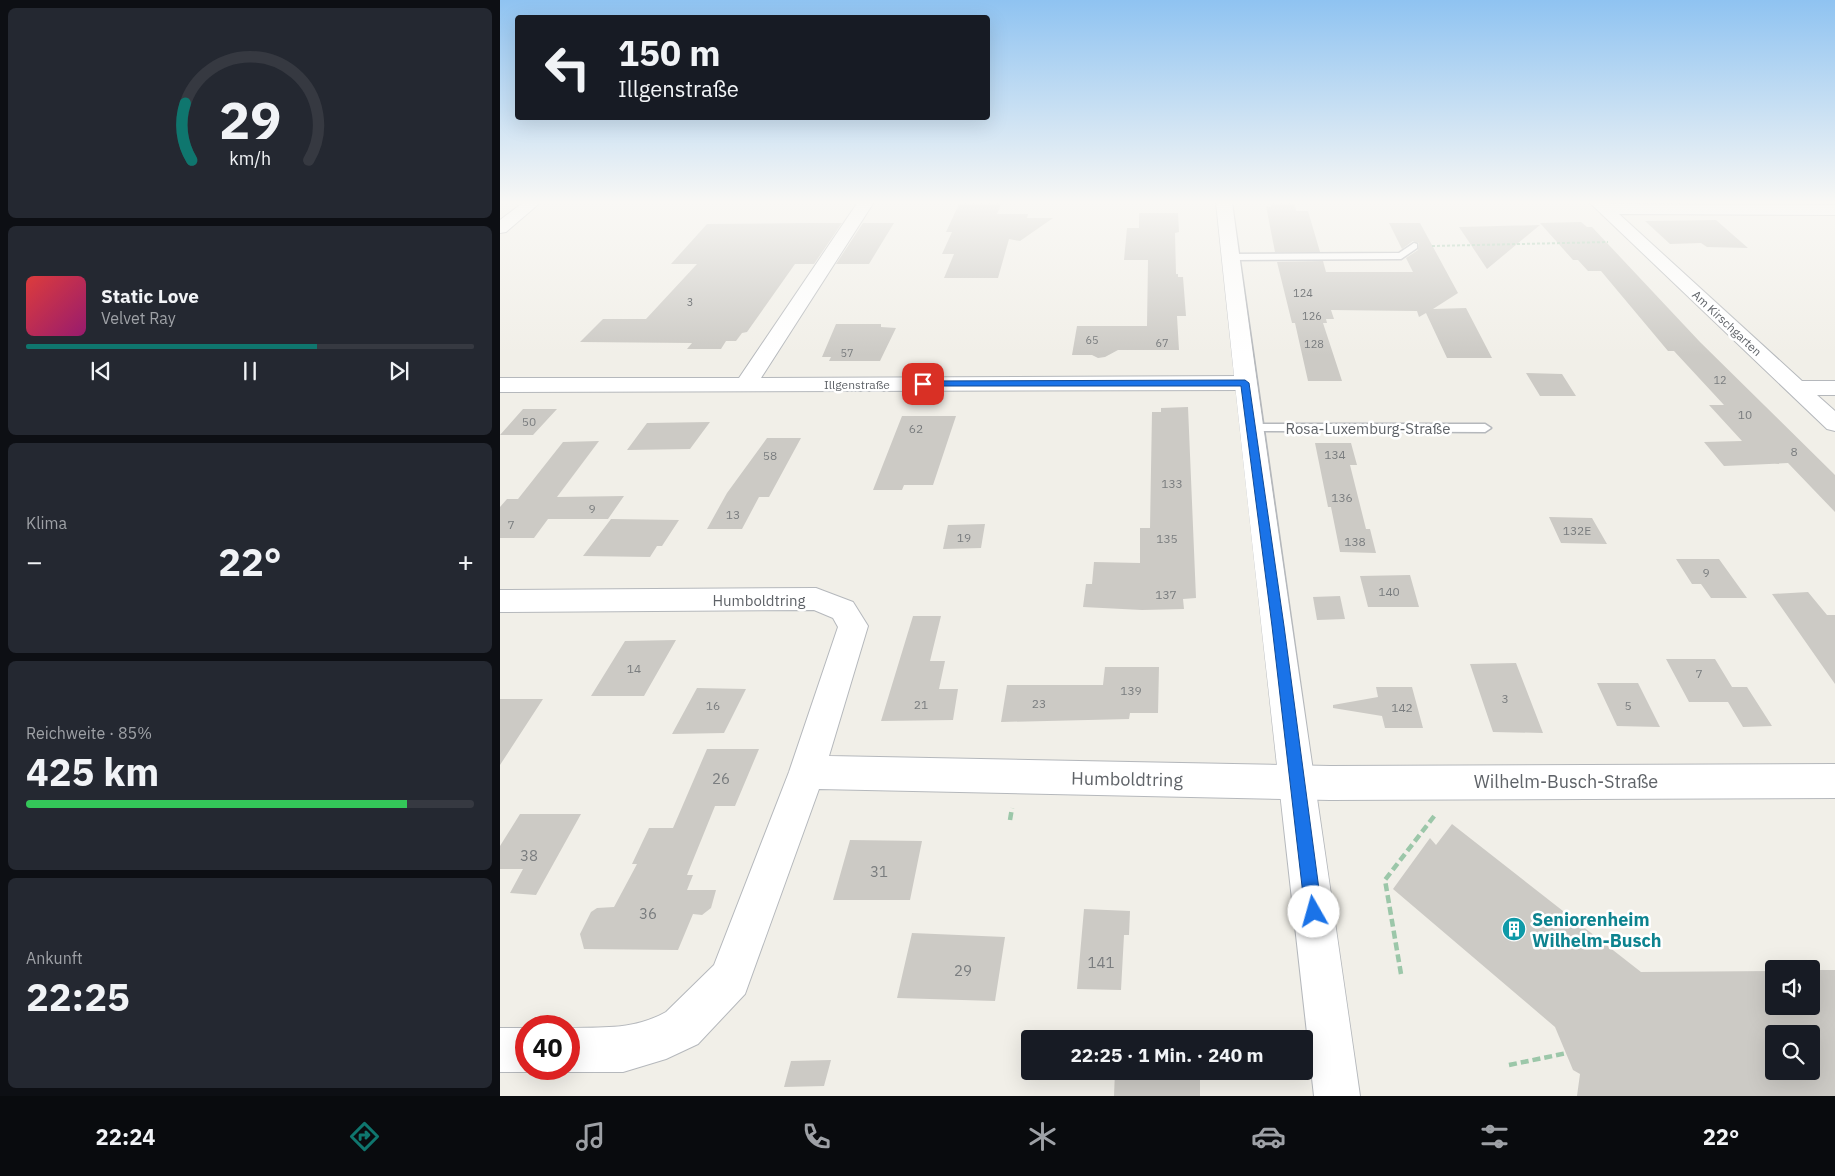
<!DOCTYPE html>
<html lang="de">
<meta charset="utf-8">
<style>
:root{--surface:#171b24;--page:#242831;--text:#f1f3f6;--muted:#9ea1a6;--line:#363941;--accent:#0f766e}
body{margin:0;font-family:"IBM Plex Sans",sans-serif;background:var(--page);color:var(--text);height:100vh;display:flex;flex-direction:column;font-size:19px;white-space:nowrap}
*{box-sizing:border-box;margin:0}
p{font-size:16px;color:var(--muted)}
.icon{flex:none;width:28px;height:28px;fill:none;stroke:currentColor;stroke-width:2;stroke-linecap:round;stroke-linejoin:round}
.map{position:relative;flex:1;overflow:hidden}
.drawer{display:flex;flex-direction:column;gap:8px;padding:8px;background:#0d0f14;width:500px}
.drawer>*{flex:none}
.banner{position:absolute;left:15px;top:15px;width:475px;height:105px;border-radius:5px;box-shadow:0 5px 20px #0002;background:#171b24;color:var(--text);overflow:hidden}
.controls{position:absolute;left:1265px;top:960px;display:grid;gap:10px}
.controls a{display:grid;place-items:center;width:55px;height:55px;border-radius:5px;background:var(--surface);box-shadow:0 5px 20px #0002;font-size:25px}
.speed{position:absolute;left:15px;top:1015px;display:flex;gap:10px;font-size:25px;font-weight:700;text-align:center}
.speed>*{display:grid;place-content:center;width:65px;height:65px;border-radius:50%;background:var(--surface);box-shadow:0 5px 20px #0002;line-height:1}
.speed .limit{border:8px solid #d22;background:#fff;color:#111}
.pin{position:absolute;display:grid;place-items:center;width:42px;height:42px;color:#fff;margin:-21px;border-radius:10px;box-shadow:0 2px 8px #0006}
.me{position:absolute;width:55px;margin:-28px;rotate:353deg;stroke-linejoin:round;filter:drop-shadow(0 0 4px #0008)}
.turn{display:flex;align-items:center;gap:18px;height:105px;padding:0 20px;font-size:22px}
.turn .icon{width:65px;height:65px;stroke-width:2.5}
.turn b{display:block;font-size:35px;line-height:42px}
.big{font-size:38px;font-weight:700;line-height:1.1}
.drawer .card{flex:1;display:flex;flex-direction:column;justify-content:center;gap:8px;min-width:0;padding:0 18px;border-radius:8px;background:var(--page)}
.drawer .dial{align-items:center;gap:0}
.dial svg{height:130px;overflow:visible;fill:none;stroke:var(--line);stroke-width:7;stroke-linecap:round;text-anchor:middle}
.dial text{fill:var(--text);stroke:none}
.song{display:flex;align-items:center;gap:15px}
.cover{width:60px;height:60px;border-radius:8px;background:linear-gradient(135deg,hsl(0 70% 55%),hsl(320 70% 35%))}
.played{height:5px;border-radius:2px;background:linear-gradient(90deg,var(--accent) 65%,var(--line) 65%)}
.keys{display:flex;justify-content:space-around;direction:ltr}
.heat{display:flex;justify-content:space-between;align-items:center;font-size:28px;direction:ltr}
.charge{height:8px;border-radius:4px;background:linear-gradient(90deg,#34c759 85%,var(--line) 0)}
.trip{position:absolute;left:521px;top:1030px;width:292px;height:50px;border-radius:5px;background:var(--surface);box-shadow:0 5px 20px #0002;font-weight:700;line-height:50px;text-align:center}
.tabs{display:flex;height:80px;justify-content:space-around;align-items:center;background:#090b0e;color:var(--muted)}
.tabs .icon{width:35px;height:35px}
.tabs .active{color:var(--accent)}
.tabs b{font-size:22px;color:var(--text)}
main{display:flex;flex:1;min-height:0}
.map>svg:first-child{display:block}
.building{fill:#cccac5;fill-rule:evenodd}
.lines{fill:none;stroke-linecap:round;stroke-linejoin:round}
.service-casing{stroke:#b5b8bc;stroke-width:3}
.minor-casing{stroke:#b5b8bc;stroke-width:2}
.tertiary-casing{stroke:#b5b8bc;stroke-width:2}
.path-far1{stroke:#9cc7a9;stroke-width:2;stroke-dasharray:3 2;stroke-linecap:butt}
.path{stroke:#9cc7a9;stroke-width:4.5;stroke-dasharray:8 4;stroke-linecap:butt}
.service{fill:#fff;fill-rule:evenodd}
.minor{fill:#fff;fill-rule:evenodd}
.tertiary{fill:#fff;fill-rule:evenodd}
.route{fill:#1a73e8;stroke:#114b97}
.labels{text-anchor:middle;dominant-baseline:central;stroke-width:5;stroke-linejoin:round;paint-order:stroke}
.far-number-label{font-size:11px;fill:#7a7d7f}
.far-street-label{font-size:12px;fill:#5f6368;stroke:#fff}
.number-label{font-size:12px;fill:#7a7d7f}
.street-label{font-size:15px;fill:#5f6368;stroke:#fff}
.near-number-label{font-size:15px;fill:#7a7d7f}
.near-street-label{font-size:18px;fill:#5f6368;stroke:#fff}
.near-culture-label{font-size:18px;font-weight:bold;fill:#0d838f;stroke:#fff;text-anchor:start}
</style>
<main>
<section class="drawer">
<div class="card dial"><svg viewBox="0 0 100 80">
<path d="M14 69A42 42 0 1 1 86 69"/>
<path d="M14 69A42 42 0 0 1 10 34" stroke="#0f766e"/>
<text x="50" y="56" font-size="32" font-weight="700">29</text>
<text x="50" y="72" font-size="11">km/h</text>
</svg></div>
<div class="card">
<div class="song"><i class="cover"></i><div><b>Static Love</b><p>Velvet Ray</p></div></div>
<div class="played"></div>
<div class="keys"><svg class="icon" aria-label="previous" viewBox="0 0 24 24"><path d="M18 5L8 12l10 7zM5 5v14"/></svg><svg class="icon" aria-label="pause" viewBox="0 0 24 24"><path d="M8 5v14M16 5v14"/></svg><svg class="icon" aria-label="next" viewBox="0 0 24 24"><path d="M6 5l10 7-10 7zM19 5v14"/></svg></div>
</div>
<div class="card"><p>Klima</p>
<div class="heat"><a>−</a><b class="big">22°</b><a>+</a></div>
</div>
<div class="card"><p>Reichweite · 85%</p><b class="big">425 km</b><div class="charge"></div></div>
<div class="card"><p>Ankunft</p><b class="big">22:25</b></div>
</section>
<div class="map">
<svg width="1335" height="1096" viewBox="0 0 1335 1096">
<rect width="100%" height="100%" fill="#f1efe8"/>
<path class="building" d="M460,202H502L497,214H528L527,218H553L520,241L509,239L498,278H444L454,254H442L452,232H446Z
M770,203H794L796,211H808L820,252H775L766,206L771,207Z
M639,213H678L679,232L675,233L676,274H678V277H683L686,316H677L679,350H618L605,357L598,358L592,355H572L577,326H647L648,260H624L627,228H639Z
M1216,220L1248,248L1207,247L1201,243L1170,244L1145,221Z
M1081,222L1087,227H1092L1200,342L1335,475V512L1288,463L1224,466L1204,442L1242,441L1209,405H1224L1174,351H1168L1101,271H1088L1078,260H1073L1040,223Z
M310,223H342L314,264H295L247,332L242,333L236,341H226L221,349H187L192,343L80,342L103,319H146L197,264H171L207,224Z
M363,223H394L369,264H336Z
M889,223H920L958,293L933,309L966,308L992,358H947L926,313L919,317L917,311L831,310L834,319H826L827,323H823L842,381H808L795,323H792L777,262L823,261L826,272H913L906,258L918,250L919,243L913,241L902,249Z
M1040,225L987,269L959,227Z
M336,324H381V327L396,328L380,361H329L331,357H322Z
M1026,373L1062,374L1076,396H1040Z
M688,407L696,598L683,599L684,609L642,610L583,607L586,584H592L594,562L640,563V528H650L652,412H661V408Z
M23,409H57L33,435H0Z
M402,416H456L433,485H404L402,490H373Z
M210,422L190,449L127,450L147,423Z
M267,438H301L269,497H259L242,529H207L227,493Z
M99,441L57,497L124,496L108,519H48L34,538H0V507L7,499H18L63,442Z
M815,443H851L857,465H850L866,529H870L876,553L840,552L831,507H828Z
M1049,517L1092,518L1107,544L1061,543Z
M111,519L179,520L162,546H157L150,557L83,556Z
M485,524L481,548L443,549L448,525Z
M1176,559H1219L1247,598H1211L1201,584H1192Z
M910,575L919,607H868L860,576Z
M1308,592L1327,615H1335V684L1272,594Z
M840,596L845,619L817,620L813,597Z
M413,616H441L430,661H445L439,689H458L453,720L381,721Z
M176,640L144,696H91L125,641Z
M1166,659H1215L1232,687H1247L1272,726L1243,727L1228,702H1189Z
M1016,663L1043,733L993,732L970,664Z
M605,667H659L658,713H630L629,719L501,722L507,685H603Z
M1097,683H1138L1160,727L1117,726Z
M876,687H912L923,728H885L882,716L833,708V705L878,697Z
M197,688L246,689L224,733L172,734Z
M0,699H43L0,765Z
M207,749H259L235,806H215L187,875H193L187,890H216L211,908L202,915L193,914L178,950L84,949L80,934L91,912L97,908L114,907L137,864H132L149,828H173Z
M20,814H81L36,895L10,893L23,869H0V846Z
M952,824L1141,972L1274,971V1006H1311V970H1335V1096H1077L1080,1074L1073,1070L1055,1027L893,889L930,838L936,845ZM1274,1034H1311V1071H1274Z
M350,840L422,841L410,900H333Z
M584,909L630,911L629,935H624L621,990L577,989Z
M412,933L505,937L495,1001L397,998Z
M331,1060L324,1086L284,1087L291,1061Z
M615,1071H700V1096H614Z"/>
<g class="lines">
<g class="service-casing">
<path id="service" d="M914,243L917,244V248L901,259L730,260L725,257L730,254L899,253Z
M751,424H985L991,428L985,432L746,431L745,428Z"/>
</g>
<g class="minor-casing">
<path id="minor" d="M24,202H41L6,232L0,233V220Z
M358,202H374L261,378L745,376L753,378L756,383L753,388L745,390L0,392V378H239Z
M1089,202H1106L1109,204L1335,205V215L1119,214L1302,381H1335V395H1317L1335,411V431L1327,429Z
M316,588L353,602L368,626L329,756L830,766L1335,764V798L830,800L319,789L245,994L198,1044L166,1059L123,1072H69L60,1069H69V1028C104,1027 134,1030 166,1012L214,965L289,772L338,627L333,618L314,610L0,612V590Z
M0,1028H26V1069H35L26,1072H0Z"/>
</g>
<g class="tertiary-casing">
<path id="tertiary" d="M716,202H732C772,500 818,798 860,1096H814C781,798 746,500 716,202Z"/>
</g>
<path class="path-far1" d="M932,246L1108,242"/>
<path class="path" d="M510,820L512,808
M901,974L885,880L935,815
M1009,1065L1067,1053"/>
<use href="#service" class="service"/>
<use href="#minor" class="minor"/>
<use href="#tertiary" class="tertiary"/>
</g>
<linearGradient id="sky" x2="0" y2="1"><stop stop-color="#8fc3f1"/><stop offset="0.57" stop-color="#f9f8f5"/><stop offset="1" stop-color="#f9f8f5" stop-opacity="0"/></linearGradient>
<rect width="1335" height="355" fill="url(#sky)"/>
<path class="route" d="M745,380L749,383L784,626L822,912L819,918L814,920L808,918L805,912L772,626L741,386H423L418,384L423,381Z"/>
<defs>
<g id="building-disc" transform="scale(1.25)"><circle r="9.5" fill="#0f9aa8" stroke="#fff"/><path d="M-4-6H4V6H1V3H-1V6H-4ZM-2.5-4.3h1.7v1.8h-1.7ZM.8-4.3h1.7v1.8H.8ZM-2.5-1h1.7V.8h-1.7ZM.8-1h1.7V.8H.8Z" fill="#fff"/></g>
</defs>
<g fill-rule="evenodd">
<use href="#building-disc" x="1014" y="929"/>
</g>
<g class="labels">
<g class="far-number-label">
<text x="803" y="293">124</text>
<text x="190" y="302">3</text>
<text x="812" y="316">126</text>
<text x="592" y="340">65</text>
<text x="662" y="343">67</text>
<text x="814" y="344">128</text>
<text x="347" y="353">57</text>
<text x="1220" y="380">12</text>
</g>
<g class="far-street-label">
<text transform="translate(1227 323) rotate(43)">Am Kirschgarten</text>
<text x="357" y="384">Illgenstraße</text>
</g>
<g class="number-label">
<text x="1245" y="414">10</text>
<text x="29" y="421">50</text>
<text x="416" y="428">62</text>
<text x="1294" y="451">8</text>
<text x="835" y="454">134</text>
<text x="270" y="455">58</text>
<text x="672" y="483">133</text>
<text x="842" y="497">136</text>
<text x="92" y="508">9</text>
<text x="233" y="514">13</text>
<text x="11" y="524">7</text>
<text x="1077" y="530">132E</text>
<text x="464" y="537">19</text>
<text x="667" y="538">135</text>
<text x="855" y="541">138</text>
<text x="1206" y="572">9</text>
<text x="889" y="591">140</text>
<text x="666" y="594">137</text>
<text x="134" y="668">14</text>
<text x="1199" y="673">7</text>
<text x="631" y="690">139</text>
<text x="1005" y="698">3</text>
<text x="539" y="703">23</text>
<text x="421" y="704">21</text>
<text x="213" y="705">16</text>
<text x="1128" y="705">5</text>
<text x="902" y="707">142</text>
</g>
<g class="street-label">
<text x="868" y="428">Rosa-Luxemburg-Straße</text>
<text x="259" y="600">Humboldtring</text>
</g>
<g class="near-number-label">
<text x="221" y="778">26</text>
<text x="29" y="855">38</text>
<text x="379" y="871">31</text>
<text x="148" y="913">36</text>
<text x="601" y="962">141</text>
<text x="463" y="970">29</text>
</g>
<g class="near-street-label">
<text transform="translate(627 779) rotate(1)">Humboldtring</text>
<text x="1066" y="781">Wilhelm-Busch-Straße</text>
</g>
<g class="near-culture-label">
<text x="1032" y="919">Seniorenheim<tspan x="1032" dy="21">Wilhelm-Busch</tspan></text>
</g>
</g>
</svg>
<div class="controls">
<a><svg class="icon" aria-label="sound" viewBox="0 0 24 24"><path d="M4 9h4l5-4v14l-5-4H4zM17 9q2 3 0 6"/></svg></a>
<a><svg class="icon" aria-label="search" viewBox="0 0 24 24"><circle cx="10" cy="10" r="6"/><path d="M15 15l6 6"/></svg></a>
</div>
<div class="speed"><div class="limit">40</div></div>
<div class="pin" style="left:423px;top:384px;background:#d93025"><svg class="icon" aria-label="arrive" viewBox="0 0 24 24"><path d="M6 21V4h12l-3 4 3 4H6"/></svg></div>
<svg class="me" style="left:814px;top:912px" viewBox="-20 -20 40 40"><circle r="19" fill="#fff"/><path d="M0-13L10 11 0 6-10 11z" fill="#1a73e8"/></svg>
<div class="trip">22:25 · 1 Min. · 240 m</div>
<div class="banner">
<div class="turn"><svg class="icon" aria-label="left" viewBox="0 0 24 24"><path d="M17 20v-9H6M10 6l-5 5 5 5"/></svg><div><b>150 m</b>Illgenstraße</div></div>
</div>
</div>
</main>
<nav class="tabs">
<b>22:24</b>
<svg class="icon active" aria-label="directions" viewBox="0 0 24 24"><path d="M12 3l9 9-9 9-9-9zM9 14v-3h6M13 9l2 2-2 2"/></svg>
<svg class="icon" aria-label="music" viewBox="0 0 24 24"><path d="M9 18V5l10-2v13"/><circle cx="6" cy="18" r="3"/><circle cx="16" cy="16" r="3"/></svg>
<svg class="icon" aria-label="phone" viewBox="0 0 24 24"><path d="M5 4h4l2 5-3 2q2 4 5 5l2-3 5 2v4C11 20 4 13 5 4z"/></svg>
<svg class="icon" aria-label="climate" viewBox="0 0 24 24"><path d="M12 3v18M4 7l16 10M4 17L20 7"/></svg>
<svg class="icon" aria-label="car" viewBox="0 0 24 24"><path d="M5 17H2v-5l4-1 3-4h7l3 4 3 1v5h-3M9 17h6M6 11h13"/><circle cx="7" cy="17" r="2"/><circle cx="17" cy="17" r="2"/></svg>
<svg class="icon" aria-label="filters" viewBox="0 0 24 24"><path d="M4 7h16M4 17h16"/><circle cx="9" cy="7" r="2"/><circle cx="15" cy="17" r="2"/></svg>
<b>22°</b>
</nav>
